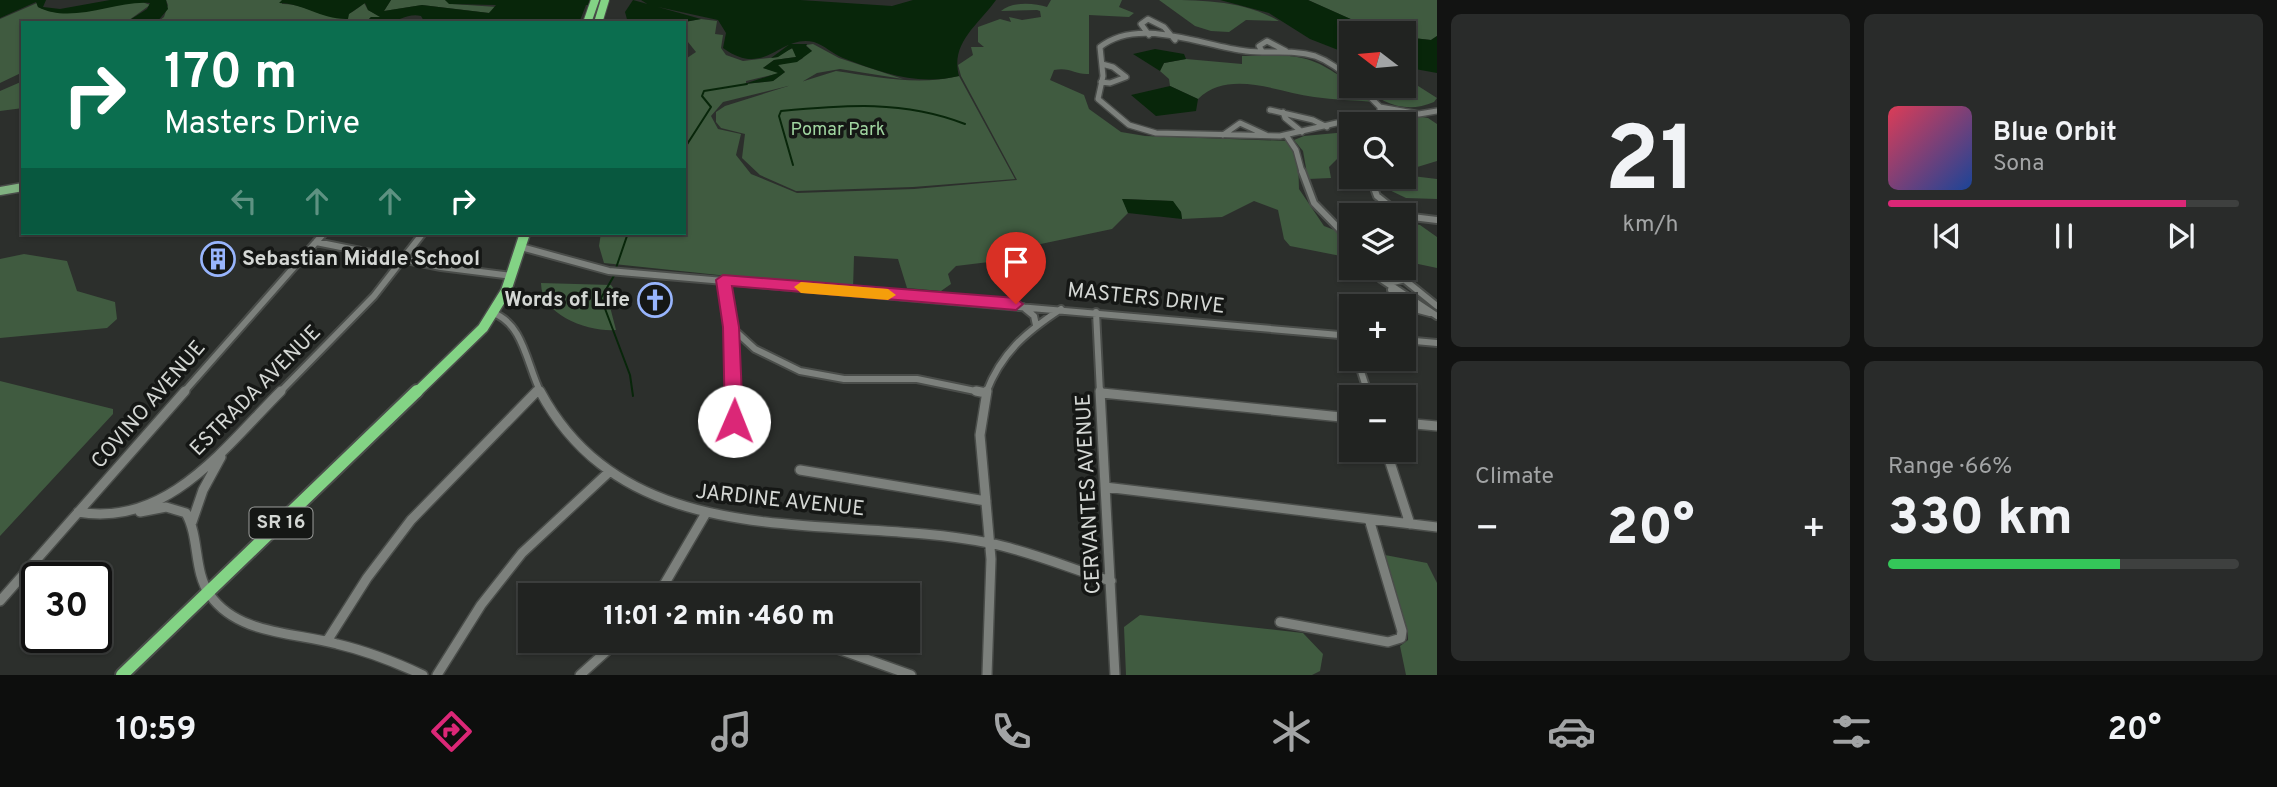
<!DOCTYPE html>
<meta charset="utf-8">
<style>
:root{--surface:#212321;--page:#292b2a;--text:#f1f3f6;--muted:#a2a4a5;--line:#3e403f;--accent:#db2777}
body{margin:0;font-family:Overpass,sans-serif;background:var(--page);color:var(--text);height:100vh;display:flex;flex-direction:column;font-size:26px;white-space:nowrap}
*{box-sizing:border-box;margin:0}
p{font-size:23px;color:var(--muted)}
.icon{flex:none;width:38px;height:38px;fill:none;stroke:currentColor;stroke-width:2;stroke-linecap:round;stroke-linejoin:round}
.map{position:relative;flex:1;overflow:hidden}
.panel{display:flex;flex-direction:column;gap:14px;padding:14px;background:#121312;width:840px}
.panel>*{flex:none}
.hud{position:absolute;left:21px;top:21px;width:665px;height:214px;border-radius:0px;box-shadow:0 2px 5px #0004,0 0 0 2px var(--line);background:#0b6e4f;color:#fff;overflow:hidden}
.needle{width:46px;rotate:286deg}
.tools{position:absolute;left:1339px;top:21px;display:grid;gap:14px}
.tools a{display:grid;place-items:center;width:77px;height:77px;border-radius:0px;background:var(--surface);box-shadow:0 2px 5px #0004,0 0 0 2px var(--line);font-size:35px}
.speed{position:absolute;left:21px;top:562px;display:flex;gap:14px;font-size:35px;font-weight:700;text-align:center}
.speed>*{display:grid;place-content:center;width:91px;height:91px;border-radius:50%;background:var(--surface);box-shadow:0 2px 5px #0004,0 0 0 2px var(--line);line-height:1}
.speed .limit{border:4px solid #111;border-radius:10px;background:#fff;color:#111}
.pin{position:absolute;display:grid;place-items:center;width:60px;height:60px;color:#fff;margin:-72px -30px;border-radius:50% 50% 50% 0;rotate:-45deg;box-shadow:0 0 7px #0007}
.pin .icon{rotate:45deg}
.me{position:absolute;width:77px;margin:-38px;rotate:1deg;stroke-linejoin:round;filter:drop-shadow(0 0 5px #0008)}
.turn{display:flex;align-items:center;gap:24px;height:147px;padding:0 28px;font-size:32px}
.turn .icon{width:91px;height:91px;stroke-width:2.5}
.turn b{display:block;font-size:49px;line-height:60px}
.lanes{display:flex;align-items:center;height:66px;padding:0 28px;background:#0003;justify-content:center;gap:35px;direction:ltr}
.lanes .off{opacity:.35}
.big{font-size:52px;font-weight:800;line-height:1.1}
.panel .tile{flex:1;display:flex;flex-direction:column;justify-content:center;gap:10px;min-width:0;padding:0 24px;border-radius:10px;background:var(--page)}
.panel .dial{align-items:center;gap:0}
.dial b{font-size:91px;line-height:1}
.song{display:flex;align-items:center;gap:21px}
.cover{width:84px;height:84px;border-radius:10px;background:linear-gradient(135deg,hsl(350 70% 55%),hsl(220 70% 35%))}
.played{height:7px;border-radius:4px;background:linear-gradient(90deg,var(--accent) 85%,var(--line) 85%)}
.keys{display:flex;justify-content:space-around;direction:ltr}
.heat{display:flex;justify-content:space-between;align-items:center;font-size:38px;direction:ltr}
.charge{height:10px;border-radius:5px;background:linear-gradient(90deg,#34c759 66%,var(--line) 0)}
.panel .tiles{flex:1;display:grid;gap:14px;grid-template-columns:repeat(2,1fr)}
.trip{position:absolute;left:518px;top:583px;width:402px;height:70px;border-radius:0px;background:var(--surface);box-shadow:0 2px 5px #0004,0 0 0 2px var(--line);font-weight:800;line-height:70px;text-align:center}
.tab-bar{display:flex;height:112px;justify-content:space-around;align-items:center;background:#0d0e0d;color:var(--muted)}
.tab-bar .icon{width:49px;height:49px}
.tab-bar .selected{color:var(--accent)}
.tab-bar b{font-size:32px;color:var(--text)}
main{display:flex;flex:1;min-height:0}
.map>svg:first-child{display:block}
.green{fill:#405b40}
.water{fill:#08260a}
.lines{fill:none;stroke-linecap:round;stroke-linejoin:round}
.stream{stroke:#08260a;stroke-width:2}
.minor-far2-casing{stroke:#4a4d4a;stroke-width:8}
.minor-far1-casing{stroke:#4a4d4a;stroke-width:10}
.minor-casing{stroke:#4a4d4a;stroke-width:12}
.major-casing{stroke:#4a4d4a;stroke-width:11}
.highway-far2-casing{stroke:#4a4d4a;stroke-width:10}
.highway-far1-casing{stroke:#4a4d4a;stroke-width:13}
.highway-casing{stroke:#4a4d4a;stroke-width:16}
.minor-far2{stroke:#7c807c;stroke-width:5}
.minor-far1{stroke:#7c807c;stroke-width:6}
.minor{stroke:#7c807c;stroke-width:9}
.major{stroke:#80b281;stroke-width:8}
.highway-far2{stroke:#83d385;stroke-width:8}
.highway-far1{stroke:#83d385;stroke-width:10}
.highway{stroke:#83d385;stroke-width:12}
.route{fill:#db2777;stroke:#8e194d;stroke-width:2}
.slow{fill:#f59e0b}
.labels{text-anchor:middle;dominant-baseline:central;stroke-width:7;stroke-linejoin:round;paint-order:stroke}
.far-park-label{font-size:18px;fill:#a0d5a0;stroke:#151715}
.shield{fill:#151715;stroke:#9b9d9b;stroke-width:2}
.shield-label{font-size:19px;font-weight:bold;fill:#d4d7d4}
.poi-label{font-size:21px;font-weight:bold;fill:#d4d7d4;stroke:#151715;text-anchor:start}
.street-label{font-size:21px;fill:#d4d7d4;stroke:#151715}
</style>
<main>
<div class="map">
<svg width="1437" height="675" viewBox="0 0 1437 675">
<rect width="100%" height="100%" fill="#2c2f2c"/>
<path class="green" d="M137,0L150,5L125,23H23V72L0,83V19L37,3L38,7L52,12L73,10Z
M166,0H282V4C315,3 332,33 364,3L368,10L381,17H371L366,22L386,21L383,23H156L164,17L168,5Z
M391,0H445L452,4L497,7L489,13L422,5L384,11Z
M1051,0H1122L1119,7L1134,13L1129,17L1089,15V74C1075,75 1071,67 1054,70L1050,80L1084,95L1089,109L1121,132L1145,136L1289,141L1298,158L1299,189L1324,226L1337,231L1351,245V258L1290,246L1284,239L1278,210L1254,201L1222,217L1182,219L1181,212L1172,201L1123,199L1128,213L1112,229L1017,249L989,262L956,266L948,274L951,284L941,291L907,288L898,259L854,256L853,289L604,263L599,246L601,233H684V60L696,52L684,37V23H679L701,19L717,21L715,34L723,35L721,48L726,55L743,61L778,57L779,53L794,48L796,57L774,60L763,68L780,73L746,81V84L773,81L785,72L778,65L802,59L806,52L812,51L806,45L813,44L839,58L903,79L840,69L817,73L800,83L723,102L711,116L718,129L741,134L736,155L751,174L797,193L914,189L1017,180L961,76L958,65L973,55L971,47H984L978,42V27L1000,19L1011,22L1009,17L1022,20L1041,17L1040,11L1037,10L1001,11C1012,1 1035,3 1047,7Z
M1159,0C1201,0 1242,0 1279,21L1246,20L1229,32L1211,31L1195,26Z
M1308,0H1437V36L1431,40L1404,37V33H1382Z
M1242,56C1280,56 1303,51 1335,73C1343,78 1349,76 1351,86H1356L1374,102C1354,100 1334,100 1314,97C1277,92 1229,69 1198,99L1170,86L1169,79L1160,71L1164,63L1186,59L1242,64Z
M836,71C877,77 918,86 959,76L1015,179L913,187L796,191L760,175L742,158L745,134L721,128L716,122V112L725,106Z
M1404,77L1437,98L1434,102C1406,114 1383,104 1362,86H1404Z
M23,81V108L0,111V91Z
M1390,111L1428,118L1437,124V161L1414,168L1404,166V124H1351V152L1340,156L1329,167L1331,178L1308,179L1303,151L1294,140L1304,136L1347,132V126L1343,124L1371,122Z
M1404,175L1437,179V199L1406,198L1381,186L1387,177Z
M1404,222L1420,225L1437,237V268L1404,261Z
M24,254L67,261L77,291L115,302L117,319L107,328L0,338V259Z
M541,283L611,285L614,289L608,299L616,330C589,332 541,316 541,283Z
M0,381L113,409V414L0,536Z
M1385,555L1427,563L1437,583V675H1406L1400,646L1408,640V632Z
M1140,615L1303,633L1323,654L1320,671L1312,675H1126L1124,627Z"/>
<path class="water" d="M0,0H46L43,7L60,9L110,0H166L168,9L156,23H125L147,9L150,3C115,0 72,25 38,7L36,2L0,18Z
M282,0H391L384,11L422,5L489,13L496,5L449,4L445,0H593L591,5H586L579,23H425L421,16C408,13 399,21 387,23C385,23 377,18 366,22L371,17H380L368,10L365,3L349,14L348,19C322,20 303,3 279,3Z
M633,0L701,19L679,23H628L625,12Z
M641,0H800L892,6L913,0H996C978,25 950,43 959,76C917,86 883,73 843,58C833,54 824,45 814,42C779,34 766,79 723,48L726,33L718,20L649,5Z
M1220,0H1308L1382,33H1351V55L1310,39L1269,13Z
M1437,36V73L1404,67V37L1431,40Z
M790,44H807L806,46L812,51L797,62L778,65L785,72L773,81L744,84L778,73L763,68L774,60L796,57L792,48L778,57L771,58Z
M1155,49L1184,54L1186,59L1164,63L1160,71L1133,54Z
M1170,86L1198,99L1196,111L1156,116L1131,95Z
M1122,199L1173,201L1181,212L1182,219L1128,213Z"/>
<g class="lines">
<path class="stream" d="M684,149L711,107L702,96L704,91L747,84
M793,165L779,116L781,111C846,105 903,100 965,124
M616,268L628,233
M615,274L601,298L630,375L633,396"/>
<g class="minor-far2-casing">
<path id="minor-far2" d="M1149,35L1141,24L1148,19L1164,27L1175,40
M1262,51L1259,46L1267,41L1286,51
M1351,79C1340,70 1329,61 1315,56C1292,49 1269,54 1246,51C1202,46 1139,16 1100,47L1103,76L1098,99L1129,125L1156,133L1280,136L1341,122L1369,120L1380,114V107
M1101,82L1110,83L1126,77L1113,67L1102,64
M1359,86L1380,107
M1380,107L1419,114L1437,111
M1270,110L1313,120L1327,127
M1283,112L1285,118L1302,132
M1223,135L1240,123L1266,135
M1286,135L1296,150L1302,172"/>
</g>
<g class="minor-far1-casing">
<path id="minor-far1" d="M1302,171L1314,203L1351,241
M1375,177L1371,180L1377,196L1401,215
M1404,216L1437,220
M316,242L441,267L512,276
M521,247L609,271L1351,336
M1373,268L1381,279L1437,316
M1390,268L1437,306
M1406,279L1393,282L1391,290L1415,309L1430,313
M723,280L736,393
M1023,307L1034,316L1036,325
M1096,312L1100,393
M493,313C524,324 527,366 541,393
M731,327L755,349L800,371L844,379H917L985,393
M1404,340L1437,343
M1357,359L1368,393
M183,393L324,233
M279,393L374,296L423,233
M535,393L539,389
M986,393C1001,353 1026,332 1061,309"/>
</g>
<g class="minor-casing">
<path id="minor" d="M540,391C630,559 833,512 989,543C1030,551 1071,569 1111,581
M976,391L986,393
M987,391L980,435L991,559L987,675
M1100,391L1115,675
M1367,391L1369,397
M1102,393L1351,418
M1404,423L1437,426
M721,429L729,428L734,415L736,391
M1386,450L1410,524
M800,470L986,501
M1105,487L1437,527
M78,512C167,528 225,447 281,391
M140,512L166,507L186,513C200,538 193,571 210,595C238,635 294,632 337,644C367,651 395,662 423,675
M192,522L203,490L221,457
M664,586L680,595
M658,595L706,513
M0,601L185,391
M1280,622L1388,642L1401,638L1402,631L1369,519
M813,640L911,675
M327,641L367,578L411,520L537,391
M437,675L481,605L522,553L609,472
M580,675L619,640"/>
</g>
<g class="major-casing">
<path id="major" d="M0,191L23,187"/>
</g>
<g class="highway-far2-casing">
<path id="highway-far2" d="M587,23L595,0
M598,23L605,0"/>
</g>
<g class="highway-far1-casing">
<path id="highway-far1" d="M416,393L483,328L506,291L525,233"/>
</g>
<g class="highway-casing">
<path id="highway" d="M122,675L417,391"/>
</g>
<use href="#minor-far2" class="minor-far2"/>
<use href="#minor-far1" class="minor-far1"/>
<use href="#minor" class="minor"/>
<use href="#major" class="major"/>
<use href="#highway-far2" class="highway-far2"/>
<use href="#highway-far1" class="highway-far1"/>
<use href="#highway" class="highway"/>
</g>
<path class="route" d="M723,275L1016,298L1023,304L1016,310L732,286L739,327L743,421L734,428L725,421L723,327L716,280Z"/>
<path class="slow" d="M801,282L888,289L896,295L888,300L801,293L794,287Z"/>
<defs>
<g id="building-ring" transform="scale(1.75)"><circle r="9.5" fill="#151715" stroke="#98b5fd" stroke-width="1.5"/><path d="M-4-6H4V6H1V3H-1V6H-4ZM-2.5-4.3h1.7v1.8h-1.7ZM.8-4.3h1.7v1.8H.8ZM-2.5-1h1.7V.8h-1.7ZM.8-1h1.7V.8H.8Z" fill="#98b5fd"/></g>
<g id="church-ring" transform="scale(1.75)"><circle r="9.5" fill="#151715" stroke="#98b5fd" stroke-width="1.5"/><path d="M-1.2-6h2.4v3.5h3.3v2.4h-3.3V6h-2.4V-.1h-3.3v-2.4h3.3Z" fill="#98b5fd"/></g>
</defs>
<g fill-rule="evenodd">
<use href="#building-ring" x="218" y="259"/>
<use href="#church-ring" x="655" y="300"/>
</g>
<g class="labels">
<g class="far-park-label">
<text x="838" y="130">Pomar Park</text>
</g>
<rect class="shield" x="249.5" y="507.5" width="63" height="31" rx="5"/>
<g class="shield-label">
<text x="281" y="523">SR 16</text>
</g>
<g class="poi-label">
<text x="242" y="259">Sebastian Middle School</text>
<text x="630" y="300" text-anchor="end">Words of Life</text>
</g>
<g class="street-label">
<text transform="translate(1146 299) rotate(6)">MASTERS DRIVE</text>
<text transform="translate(256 391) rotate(-45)">ESTRADA AVENUE</text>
<text transform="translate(149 405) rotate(-49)">COVINO AVENUE</text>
<text transform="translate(1089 494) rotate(-93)">CERVANTES AVENUE</text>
<text transform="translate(780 501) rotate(6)">JARDINE AVENUE</text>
</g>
</g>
</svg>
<div class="tools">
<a><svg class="needle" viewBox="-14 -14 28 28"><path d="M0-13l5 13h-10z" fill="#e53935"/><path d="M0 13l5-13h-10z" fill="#a2a4a5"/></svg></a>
<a><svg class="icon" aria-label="search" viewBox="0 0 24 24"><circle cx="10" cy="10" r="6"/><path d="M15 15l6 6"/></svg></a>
<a><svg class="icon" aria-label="layers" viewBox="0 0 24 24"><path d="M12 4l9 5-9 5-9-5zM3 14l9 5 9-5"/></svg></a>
<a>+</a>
<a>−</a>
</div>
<div class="speed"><div class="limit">30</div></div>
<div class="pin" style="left:1016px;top:304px;background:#d93025"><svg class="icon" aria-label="arrive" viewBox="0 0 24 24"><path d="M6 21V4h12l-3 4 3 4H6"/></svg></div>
<svg class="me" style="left:734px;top:421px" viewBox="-20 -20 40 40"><circle r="19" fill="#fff"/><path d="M0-13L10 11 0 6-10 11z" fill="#db2777"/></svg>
<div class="trip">11:01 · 2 min · 460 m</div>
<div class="hud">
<div class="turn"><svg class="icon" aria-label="right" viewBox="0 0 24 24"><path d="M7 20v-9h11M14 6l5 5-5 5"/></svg><div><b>170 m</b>Masters Drive</div></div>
<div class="lanes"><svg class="icon off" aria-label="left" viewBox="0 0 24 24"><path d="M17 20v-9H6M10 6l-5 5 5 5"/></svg><svg class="icon off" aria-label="ahead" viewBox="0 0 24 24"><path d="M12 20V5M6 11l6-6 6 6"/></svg><svg class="icon off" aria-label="ahead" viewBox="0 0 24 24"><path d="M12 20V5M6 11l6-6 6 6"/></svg><svg class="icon" aria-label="right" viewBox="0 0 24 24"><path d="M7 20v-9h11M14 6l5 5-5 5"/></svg></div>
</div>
</div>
<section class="panel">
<div class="tiles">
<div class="tile dial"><b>21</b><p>km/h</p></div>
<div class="tile">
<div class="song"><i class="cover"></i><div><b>Blue Orbit</b><p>Sona</p></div></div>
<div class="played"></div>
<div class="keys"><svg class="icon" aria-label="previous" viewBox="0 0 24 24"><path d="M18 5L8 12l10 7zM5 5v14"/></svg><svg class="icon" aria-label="pause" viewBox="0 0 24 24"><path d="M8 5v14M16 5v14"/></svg><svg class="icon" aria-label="next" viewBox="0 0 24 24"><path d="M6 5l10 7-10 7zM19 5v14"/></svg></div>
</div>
<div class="tile"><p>Climate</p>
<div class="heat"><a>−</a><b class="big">20°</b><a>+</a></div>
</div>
<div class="tile"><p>Range · 66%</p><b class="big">330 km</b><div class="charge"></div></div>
</div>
</section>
</main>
<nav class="tab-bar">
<b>10:59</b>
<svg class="icon selected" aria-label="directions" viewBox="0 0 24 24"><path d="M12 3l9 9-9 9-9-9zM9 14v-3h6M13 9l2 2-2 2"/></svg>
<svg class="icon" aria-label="music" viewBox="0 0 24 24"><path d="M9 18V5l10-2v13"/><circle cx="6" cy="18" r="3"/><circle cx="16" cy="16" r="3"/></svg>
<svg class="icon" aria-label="phone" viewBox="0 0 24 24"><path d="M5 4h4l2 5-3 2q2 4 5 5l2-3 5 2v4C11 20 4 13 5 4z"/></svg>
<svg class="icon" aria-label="climate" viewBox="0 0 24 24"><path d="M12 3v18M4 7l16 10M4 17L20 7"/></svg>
<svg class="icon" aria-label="car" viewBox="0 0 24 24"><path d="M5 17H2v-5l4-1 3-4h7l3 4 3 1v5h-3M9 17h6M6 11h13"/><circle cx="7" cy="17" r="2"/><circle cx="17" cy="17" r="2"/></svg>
<svg class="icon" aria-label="filters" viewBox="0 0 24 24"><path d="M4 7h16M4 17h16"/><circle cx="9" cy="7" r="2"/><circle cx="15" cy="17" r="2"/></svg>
<b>20°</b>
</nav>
